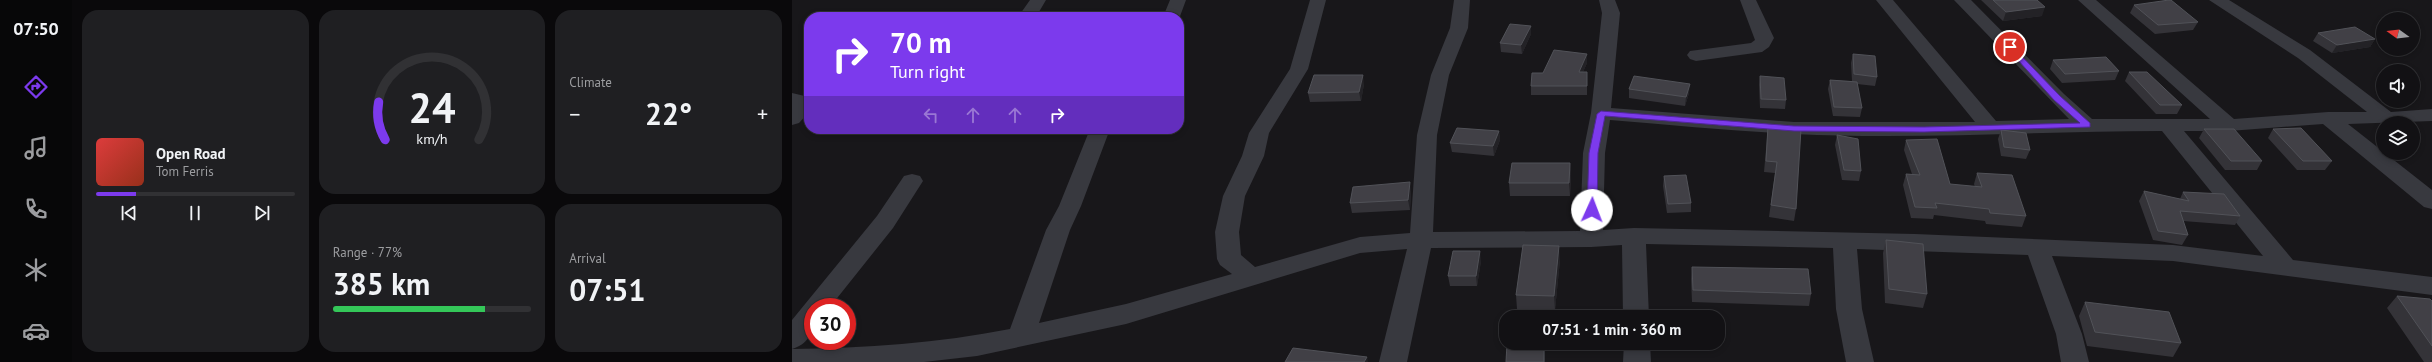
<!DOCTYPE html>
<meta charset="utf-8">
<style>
:root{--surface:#121114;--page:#1f1f22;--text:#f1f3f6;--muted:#9c9da0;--line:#313134;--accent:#7c3aed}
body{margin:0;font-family:"PT Sans",sans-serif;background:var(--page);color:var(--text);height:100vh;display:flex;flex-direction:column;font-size:15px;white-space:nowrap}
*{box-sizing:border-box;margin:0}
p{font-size:13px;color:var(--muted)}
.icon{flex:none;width:22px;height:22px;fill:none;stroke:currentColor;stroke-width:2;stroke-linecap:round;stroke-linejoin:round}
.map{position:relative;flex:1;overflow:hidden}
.panel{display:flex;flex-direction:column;gap:10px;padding:10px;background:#0a090b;width:720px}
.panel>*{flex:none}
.guide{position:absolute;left:12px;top:12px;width:380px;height:122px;border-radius:16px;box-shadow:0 2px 6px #0003,0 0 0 1px var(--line);background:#7c3aed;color:#fff;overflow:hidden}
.needle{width:26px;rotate:285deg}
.controls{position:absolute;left:1584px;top:12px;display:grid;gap:8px}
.controls a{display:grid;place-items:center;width:44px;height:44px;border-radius:50%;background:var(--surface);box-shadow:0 2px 6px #0003,0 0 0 1px var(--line);font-size:20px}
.speed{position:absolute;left:12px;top:298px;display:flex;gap:8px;font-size:20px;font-weight:700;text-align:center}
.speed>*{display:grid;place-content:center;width:52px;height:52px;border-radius:50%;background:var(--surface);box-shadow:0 2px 6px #0003,0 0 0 1px var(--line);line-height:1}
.speed .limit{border:6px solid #d22;background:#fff;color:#111}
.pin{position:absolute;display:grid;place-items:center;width:34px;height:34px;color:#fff;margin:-17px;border:2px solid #fff;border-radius:50%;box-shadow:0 1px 4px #0007}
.me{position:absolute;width:44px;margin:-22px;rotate:2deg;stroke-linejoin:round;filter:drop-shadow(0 0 3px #0008)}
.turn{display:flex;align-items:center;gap:14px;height:84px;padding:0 20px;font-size:18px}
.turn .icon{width:52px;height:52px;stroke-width:2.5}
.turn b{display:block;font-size:28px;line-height:34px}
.lanes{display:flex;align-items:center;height:38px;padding:0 20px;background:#0003;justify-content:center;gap:20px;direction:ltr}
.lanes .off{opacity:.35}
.big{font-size:30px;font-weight:700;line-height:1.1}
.panel .card{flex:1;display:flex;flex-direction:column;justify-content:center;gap:6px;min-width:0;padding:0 14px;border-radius:16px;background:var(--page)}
.panel .dial{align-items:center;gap:0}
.dial svg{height:104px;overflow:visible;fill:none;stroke:var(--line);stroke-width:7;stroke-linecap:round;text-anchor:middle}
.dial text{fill:var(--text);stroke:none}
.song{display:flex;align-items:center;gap:12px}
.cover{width:48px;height:48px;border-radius:6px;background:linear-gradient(135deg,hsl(0 70% 55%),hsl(10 70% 35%))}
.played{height:4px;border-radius:2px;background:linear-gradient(90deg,var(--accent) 20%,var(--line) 20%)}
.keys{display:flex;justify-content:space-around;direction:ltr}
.heat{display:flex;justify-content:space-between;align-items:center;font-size:22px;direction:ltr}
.charge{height:6px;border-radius:3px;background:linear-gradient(90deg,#34c759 77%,var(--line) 0)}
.panel .tiles{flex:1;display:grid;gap:10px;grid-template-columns:repeat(3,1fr)}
.card:first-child{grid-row:span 2}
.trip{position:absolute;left:707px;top:310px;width:226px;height:40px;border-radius:16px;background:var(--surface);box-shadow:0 2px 6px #0003,0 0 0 1px var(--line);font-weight:700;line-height:40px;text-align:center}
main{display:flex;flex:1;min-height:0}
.tabs{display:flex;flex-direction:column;width:72px;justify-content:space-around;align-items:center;background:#070708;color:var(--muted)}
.tabs .icon{width:28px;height:28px}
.tabs .selected{color:var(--accent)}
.tabs b{font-size:18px;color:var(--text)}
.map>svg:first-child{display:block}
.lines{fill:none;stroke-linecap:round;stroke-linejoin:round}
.minor{fill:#38393f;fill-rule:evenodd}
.wall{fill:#343338}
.shaded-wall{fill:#232226}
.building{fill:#414046;stroke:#515258}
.route{fill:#7c3aed;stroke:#51269a}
</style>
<main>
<nav class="tabs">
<b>07:50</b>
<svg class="icon selected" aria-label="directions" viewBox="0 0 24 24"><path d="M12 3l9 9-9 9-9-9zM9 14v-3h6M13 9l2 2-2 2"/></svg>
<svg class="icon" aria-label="music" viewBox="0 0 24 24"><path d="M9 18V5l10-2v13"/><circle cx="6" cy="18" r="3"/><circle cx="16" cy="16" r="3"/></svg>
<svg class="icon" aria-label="phone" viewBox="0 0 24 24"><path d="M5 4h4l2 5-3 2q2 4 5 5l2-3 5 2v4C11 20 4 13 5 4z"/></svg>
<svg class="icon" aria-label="climate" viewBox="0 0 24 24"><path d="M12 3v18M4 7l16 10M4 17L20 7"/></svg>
<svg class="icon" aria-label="car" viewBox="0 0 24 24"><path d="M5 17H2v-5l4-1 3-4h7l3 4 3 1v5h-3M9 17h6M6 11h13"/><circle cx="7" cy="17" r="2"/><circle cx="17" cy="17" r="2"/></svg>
</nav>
<section class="panel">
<div class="tiles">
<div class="card">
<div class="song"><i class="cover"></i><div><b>Open Road</b><p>Tom Ferris</p></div></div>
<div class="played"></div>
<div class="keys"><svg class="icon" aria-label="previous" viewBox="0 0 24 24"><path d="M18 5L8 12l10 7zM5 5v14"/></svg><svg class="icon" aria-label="pause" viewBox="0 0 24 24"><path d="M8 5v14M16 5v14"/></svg><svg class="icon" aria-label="next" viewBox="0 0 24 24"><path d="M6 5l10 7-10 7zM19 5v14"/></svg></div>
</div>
<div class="card dial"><svg viewBox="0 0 100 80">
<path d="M14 69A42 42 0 1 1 86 69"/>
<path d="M14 69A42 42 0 0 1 9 40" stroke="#7c3aed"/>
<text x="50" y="56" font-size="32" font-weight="700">24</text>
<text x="50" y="72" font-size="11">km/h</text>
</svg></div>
<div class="card"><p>Climate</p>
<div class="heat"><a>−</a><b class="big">22°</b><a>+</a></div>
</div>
<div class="card"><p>Range · 77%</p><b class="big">385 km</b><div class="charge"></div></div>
<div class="card"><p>Arrival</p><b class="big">07:51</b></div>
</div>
</section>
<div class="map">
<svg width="1640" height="362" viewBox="0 0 1640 362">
<rect width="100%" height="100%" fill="#18171a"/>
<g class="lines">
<path class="minor" d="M238,0H254L244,17H226Z
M378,0H394L387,19V17H371Z
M518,0H534L516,69L477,133L472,156L453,196L447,232L449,255L463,267L568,237L618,233L625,135L639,75L658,28L662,0H678L676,28L657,75L645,135L641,232L788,231L791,153L799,113L810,13L807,0H823L828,13L819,108L1002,122H1183L1084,0H1101L1204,121L1277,119L1162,0H1179L1272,94L1300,119H1418L1286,0H1304L1442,119L1536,112H1575L1506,58L1417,0H1437L1518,50L1599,112L1640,109V121L1556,124L1640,190V209L1632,207L1531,124L1437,131H1392L1501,260L1640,277V295L1381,261L1260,256L1290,334L1297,362H1269L1264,334L1236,255L1065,249L1070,309L1082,362H1054L1044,309L1041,248L854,244L857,317H831L830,245L799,247L639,248L615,362H587L615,249L568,253L334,324L185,356L132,362H0V320L85,216L112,176L120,174L128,176L131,181L101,228L38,307H21C21,326 22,342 0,349C73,348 147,343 218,329L254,230L267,206L298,129H318L289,206L278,230L247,323L334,304L440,274L428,265L425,259L423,232L431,196L450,156L457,133L498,69ZM818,120C879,125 941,131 1002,134C1125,140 1247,131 1370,131L1471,256L1381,245L1123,234L842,228L811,230L813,153Z
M948,0H964L982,38L977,47L970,52L904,61L898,59L895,55L898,51L959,43L963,40Z
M0,93L17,97V112L7,123L0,125Z
M832,343H858L859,362H831Z"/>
</g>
<path class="wall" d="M1189,0H1245L1250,16L1211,21Z
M1342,5L1406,22L1401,30L1363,34L1338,13Z
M1526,33L1583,39L1578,47L1540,53L1521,41Z
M739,34L730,54L709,52L708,43Z
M1061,54L1085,77L1083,86L1065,84L1070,108L1068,117L1041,116L1036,89L1038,80L1060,81L1059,63Z
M1261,60L1327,71L1323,80L1270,83L1258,69Z
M795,63L791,72H795V95H739V86L751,73Z
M1337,72L1390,105L1385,114H1364L1333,81Z
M968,76L994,100L993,109L968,108L967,85Z
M572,84L569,101L518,102L516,93Z
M837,89L897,93L893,106L837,98Z
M976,126L1004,209L1002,221L977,217L983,173L972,172Z
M1412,129L1470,161L1465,170H1433L1407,138Z
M1481,129L1540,161L1533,170H1505L1476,138Z
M1209,130L1238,150L1234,159L1209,156L1206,139Z
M707,131L708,140L702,156L660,152L658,143Z
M1045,135L1069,171L1067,181L1050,180L1043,145Z
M1114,140L1158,184L1183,187L1182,184L1185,173L1234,216L1230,227L1194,224L1193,221L1142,215L1141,219L1119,218L1111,185L1114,174H1120L1112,150Z
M778,163L779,176L778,196H718L717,183Z
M872,176L899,203V212L875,213L871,186Z
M1352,191L1388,199L1391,192L1448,216L1443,225L1391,221L1396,235L1390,245L1361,240L1347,201Z
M619,192L618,210L560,213L558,203Z
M1094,240L1135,294L1131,308L1093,303L1091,253Z
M768,260L763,310L725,309L724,295Z
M689,261L685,286H658L656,276Z
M900,267L1019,294L1017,306L900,302L899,279Z
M1605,296L1640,301V362H1632L1595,308Z
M1293,302L1389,343L1381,357L1295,346L1287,316Z"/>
<path class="shaded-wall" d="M1253,7L1250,16L1211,21L1214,12Z
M739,26V34L730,54L729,45Z
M1583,39L1578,47L1540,53L1545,45Z
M795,54V63L787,81V72Z
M571,75L572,84L569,101L567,92Z
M898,84L897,93L893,106L894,97Z
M707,131L708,140L702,156L701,146Z
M778,163L779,176L778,196L777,183Z
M618,182L619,192L618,210L616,200Z
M767,246L768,260L763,310L762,296Z
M688,251L689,261L685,286L684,276Z
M752,343L753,349V362H752Z
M575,357L576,362H572Z"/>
<path class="building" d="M1201,0H1245L1253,7L1214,12Z
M1377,0H1379L1406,22L1366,25L1342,5Z
M718,24L739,26L729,45L708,43Z
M1563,27L1583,39L1545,45L1526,33Z
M762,50L795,54L787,72H795V86H739L740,73H751Z
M1061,54L1083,56L1085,77L1062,74Z
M1314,57L1327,71L1273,74L1261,60Z
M1337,72H1355L1390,105H1368Z
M522,75H571L567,92L516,93Z
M842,76L898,84L894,97L837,89Z
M968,76L992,78L994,100L969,99Z
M1038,80L1065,82L1070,108L1042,107Z
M976,126L1009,129L1004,209L979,205L985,162L974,161Z
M665,128L707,131L701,146L658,143Z
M1509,128L1540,161H1511L1481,129Z
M1412,129H1442L1470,161H1439Z
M1209,130L1234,133L1238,150L1212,147Z
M1045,135L1066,139L1069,171L1052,170Z
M1145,139L1158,184L1190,187L1185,173L1220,175L1234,216L1198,213L1197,209L1143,203L1145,208L1123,207L1114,174L1128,175L1114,140Z
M720,163H778L777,183H717Z
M894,175L899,203L876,204L872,176Z
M618,182L616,200L558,203L561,187Z
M1352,191L1397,201L1391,192L1432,194L1448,216L1388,211L1396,235L1366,231Z
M1094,240L1131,244L1135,294L1097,289Z
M731,245L767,246L762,296L724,295Z
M661,251H688L684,276H656Z
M900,267L1016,269L1019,294L901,290Z
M1605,296L1638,299L1640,301V346Z
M1293,302L1377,312L1389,343L1303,332Z
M715,343H752V362H714Z
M501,348L575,357L572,362H493Z"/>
<path class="route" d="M1218,44L1268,96L1298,123V127L1132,132L1002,131L813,116L806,153L805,210L800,214L795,210L797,153L805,114L809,111L1002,126L1132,127L1288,123L1262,100L1215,48L1214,47Z"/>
</svg>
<div class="controls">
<a><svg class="needle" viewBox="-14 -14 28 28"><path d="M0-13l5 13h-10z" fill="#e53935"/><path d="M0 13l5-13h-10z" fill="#9c9da0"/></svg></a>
<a><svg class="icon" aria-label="sound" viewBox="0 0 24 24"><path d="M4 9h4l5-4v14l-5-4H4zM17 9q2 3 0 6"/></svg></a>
<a><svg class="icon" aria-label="layers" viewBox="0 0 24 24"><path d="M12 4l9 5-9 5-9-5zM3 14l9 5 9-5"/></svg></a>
</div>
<div class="speed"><div class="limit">30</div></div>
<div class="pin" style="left:1218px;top:47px;background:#d93025"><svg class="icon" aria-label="arrive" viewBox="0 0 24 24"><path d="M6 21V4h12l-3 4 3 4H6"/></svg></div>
<svg class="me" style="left:800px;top:210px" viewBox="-20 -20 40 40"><circle r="19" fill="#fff"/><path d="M0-13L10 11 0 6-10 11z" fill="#7c3aed"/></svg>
<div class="trip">07:51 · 1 min · 360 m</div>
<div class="guide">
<div class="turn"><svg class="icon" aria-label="right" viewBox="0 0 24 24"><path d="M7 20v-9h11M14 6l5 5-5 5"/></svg><div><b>70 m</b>Turn right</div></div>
<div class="lanes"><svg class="icon off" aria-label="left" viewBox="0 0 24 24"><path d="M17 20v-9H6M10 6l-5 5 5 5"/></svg><svg class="icon off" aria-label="ahead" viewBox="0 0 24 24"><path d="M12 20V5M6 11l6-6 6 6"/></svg><svg class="icon off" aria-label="ahead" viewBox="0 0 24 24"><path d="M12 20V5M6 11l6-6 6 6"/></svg><svg class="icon" aria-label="right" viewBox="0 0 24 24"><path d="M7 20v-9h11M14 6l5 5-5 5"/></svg></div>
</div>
</div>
</main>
